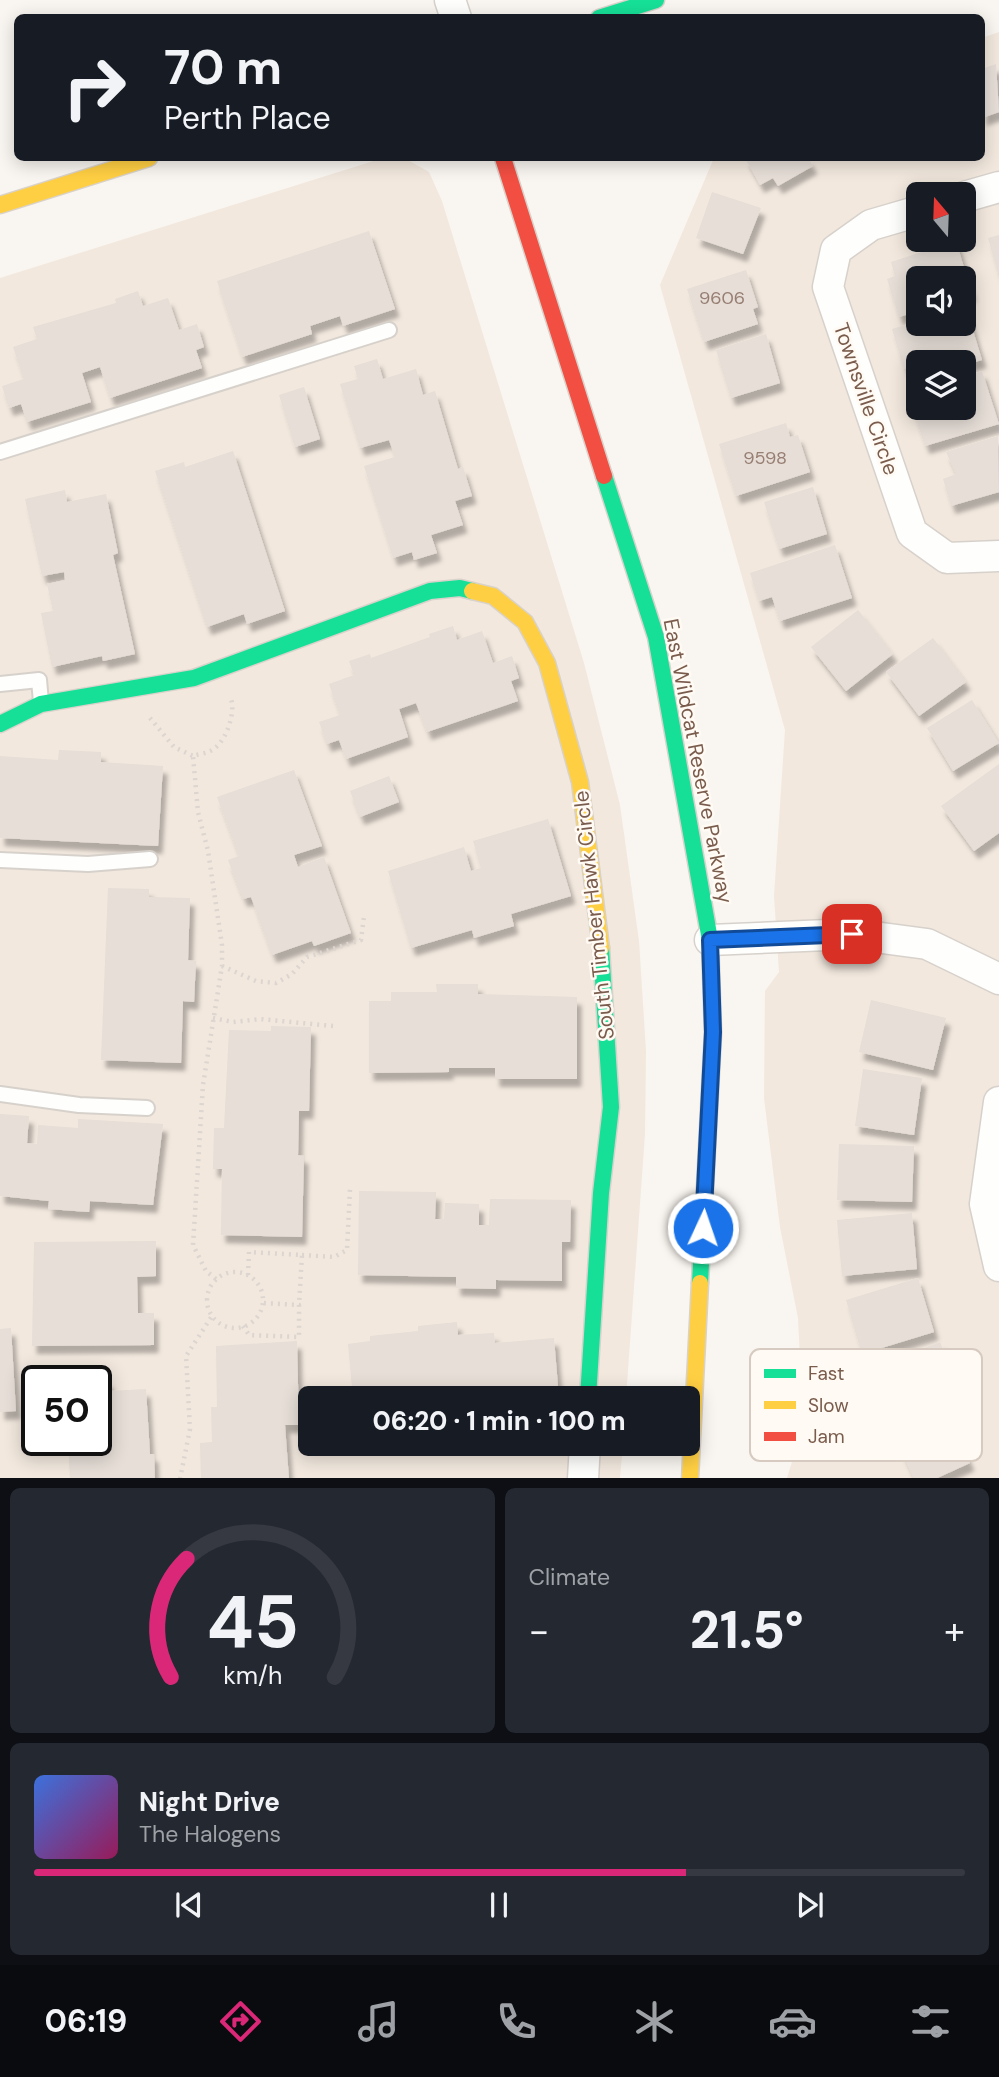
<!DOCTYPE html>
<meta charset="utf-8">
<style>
:root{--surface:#171b24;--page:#242831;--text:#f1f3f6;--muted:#9ea1a6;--line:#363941;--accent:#db2777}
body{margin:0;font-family:"DM Sans",sans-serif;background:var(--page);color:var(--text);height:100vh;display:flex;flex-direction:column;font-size:26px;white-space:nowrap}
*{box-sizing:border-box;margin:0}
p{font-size:23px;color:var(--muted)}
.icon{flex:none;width:38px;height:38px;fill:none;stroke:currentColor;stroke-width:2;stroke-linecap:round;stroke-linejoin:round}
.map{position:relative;height:1478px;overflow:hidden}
.sheet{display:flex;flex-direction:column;gap:10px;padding:10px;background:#0d0f14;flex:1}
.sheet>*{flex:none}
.hud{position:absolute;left:14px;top:14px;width:971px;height:147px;border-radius:10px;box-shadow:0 4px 18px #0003;background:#171b24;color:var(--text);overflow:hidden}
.needle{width:46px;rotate:341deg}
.controls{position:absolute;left:906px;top:182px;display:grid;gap:14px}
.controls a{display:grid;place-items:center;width:70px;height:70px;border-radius:10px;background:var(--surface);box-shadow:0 4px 18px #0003;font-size:35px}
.speed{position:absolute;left:21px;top:1365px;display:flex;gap:14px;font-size:35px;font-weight:700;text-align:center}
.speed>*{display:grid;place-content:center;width:91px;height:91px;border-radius:50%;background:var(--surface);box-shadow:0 4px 18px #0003;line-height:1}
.speed .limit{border:4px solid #111;border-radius:10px;background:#fff;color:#111}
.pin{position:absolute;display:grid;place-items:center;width:60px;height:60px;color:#fff;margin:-30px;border-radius:14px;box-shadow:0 4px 10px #0006}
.me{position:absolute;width:77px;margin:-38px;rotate:3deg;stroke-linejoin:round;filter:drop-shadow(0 0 5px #0008)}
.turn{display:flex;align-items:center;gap:24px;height:147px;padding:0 35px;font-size:32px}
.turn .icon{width:91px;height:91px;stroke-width:2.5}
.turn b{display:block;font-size:49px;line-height:60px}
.big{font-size:52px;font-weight:800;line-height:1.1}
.sheet .card{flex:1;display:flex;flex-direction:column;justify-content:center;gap:10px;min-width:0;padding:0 24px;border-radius:10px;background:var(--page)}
.sheet .dial{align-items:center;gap:0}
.dial svg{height:182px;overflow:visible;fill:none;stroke:var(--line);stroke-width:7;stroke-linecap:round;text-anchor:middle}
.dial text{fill:var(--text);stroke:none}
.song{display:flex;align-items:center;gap:21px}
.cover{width:84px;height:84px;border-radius:10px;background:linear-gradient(135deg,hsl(220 70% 55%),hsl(330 70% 35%))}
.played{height:7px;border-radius:4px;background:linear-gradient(90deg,var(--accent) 70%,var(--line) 70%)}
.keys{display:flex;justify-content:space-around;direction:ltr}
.heat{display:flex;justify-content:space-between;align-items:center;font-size:38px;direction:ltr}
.sheet .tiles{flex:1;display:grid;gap:10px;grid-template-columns:1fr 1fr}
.card:last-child{grid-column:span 2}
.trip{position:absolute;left:298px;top:1386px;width:402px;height:70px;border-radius:10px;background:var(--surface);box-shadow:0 4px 18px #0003;font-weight:800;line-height:70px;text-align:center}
.tabs{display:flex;height:112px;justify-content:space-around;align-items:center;background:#090b0e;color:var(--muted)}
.tabs .icon{width:49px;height:49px}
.tabs .active{color:var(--accent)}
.tabs b{font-size:32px;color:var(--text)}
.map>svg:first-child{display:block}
.residential{fill:#f2e8de;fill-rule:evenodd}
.building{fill:#e6ded7;filter:url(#shadow)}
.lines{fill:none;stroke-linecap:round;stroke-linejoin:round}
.lane-casing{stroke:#d7d1cb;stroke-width:18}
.street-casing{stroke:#d7d1cb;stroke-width:33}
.fast-casing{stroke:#d9d2cb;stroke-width:19}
.slow-casing{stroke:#d9d2cb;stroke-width:19}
.jam-casing{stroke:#d9d2cb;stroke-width:19}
.path{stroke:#dcd5d0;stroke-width:4.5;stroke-dasharray:2 5;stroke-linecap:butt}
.lane{stroke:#fefefd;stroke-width:14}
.street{stroke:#fefefd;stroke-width:30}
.fast{stroke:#16e098;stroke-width:16}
.slow{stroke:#ffcf43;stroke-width:16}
.jam{stroke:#f24e42;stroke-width:16}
.route-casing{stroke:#114b97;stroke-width:18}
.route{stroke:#1a73e8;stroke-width:12}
.labels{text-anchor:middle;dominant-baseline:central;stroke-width:5;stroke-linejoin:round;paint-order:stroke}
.number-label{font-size:18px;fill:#977e72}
.street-label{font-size:21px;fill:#7a5c4d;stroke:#fffaf3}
.key{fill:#fffaf3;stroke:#d7cbc1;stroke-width:2}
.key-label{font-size:19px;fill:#7a5c4d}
</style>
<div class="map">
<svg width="999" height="1479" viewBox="0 0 999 1479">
<defs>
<filter id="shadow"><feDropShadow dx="4.5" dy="8" stdDeviation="2" flood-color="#0004"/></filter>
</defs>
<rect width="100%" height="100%" fill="#f9f5f0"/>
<path class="residential" d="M999,32V1478H787L795,1452L802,1397L798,1318L780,1227L764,1098L765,991L779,972L774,896L785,730L660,285L714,158H982V38ZM919,194H964V240H919ZM919,278H964V324H919ZM919,362H964V408H919Z
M380,159L408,160L429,172L442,201L584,663L620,805L639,941L646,1051L645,1134L626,1398H310V1444H623L620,1478H0V278ZM37,1381H96V1440H37Z"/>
<path class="building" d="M996,64L999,112L982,118V69Z
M745,158H808L813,166L778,186L773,178L760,185Z
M712,192L761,208L743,254L696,238Z
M369,231L395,309L343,326L340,316L310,326L312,334L242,357L217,281Z
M999,235V273H998L988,238Z
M956,241L972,294L964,296V278H919V311L899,317L887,279L895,276L891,262Z
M746,270L758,307L753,309L758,324L704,342L687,289Z
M138,291L143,306L168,298L179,330L197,324L204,347L196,350L202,368L110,398L100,367L82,373L91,402L27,422L21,404L9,408L2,386L24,379L13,347L37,339L33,327L116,303L115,299Z
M965,304L982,360L964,365V362H919V379L915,380L911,367L904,369L892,329L919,321V324H964Z
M766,334L780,383L731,398L716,350Z
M377,359L383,379L416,369L423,395L435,391L458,469L463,467L472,496L455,501L463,525L431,535L437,553L414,560L412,552L393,558L364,466L395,457L389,440L360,448L340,384L358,379L354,366Z
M982,371L999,424L925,446L913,409L964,408V377Z
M304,387L320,439L295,447L279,395Z
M786,423L790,437L798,435L810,472L736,496L719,444Z
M998,436L999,492L951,506L943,479L956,474L946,452Z
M233,451L285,611L247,624L244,614L207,627L155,471L184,462L185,467Z
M813,487L827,534L779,549L764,502Z
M65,490L67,502L106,494L118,553L113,555L135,654L103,661L102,656L52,667L41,613L53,611L47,584L65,580L64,572L42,576L25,499Z
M835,545L852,598L780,621L772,597L759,601L750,573Z
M858,610L893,654L846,691L811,647Z
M453,626L457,640L482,631L493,663L512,656L519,678L511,681L518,701L427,732L416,703L399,709L408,737L346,759L339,740L327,744L319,722L340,715L329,684L354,675L349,661L370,654L371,658L430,637L429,634Z
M933,638L966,682L919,716L886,672Z
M972,700L999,743L953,771L927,728Z
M59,750L101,752V762L163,766L158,846L0,838V756L58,760Z
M999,764V833L974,851L941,806Z
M294,770L322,846L294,855L298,867L324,857L351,933L314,946L312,941L272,955L251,897L243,899L228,860L239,856L217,797Z
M389,776L399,802L360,817L350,791Z
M548,819L571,896L511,914L514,926L474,938L472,930L411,948L388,871L464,847L471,871L481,868L473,841Z
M108,888L149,889V897L190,898L188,960L196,961L194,1002L183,1001L181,1063L101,1060Z
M436,984H478V994L577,997V1079H495V1068H449V1072L369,1073V1001H391V992H437Z
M871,1000L946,1018L933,1070L859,1052Z
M271,1026L311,1027L309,1111H299L298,1155L304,1156L302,1237L221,1235L222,1169H213L214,1128H224L229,1030L271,1031Z
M863,1069L922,1078L914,1135L855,1126Z
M0,1114L29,1116L27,1143L37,1144L38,1125L78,1128V1119L163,1124L153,1205L90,1201L89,1212L48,1209L49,1201L0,1196Z
M839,1144L914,1146L912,1202L837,1200Z
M359,1191L436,1192L435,1219H444L445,1203L479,1204V1225H489L490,1199L571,1200L570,1242H562V1281L496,1280V1289L456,1288V1277L358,1275Z
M912,1213L917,1269L842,1276L837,1220Z
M156,1241V1276L137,1277L138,1313H154V1345L32,1346L34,1242Z
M918,1278L934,1332L862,1354L846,1300Z
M457,1322L458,1335L494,1333L495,1343L554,1338L559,1398H353L348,1344L370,1341V1336L418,1331V1326Z
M11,1328L16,1411L0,1412V1329Z
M297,1341L299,1425H285L289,1479H201L200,1443L212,1442L211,1407H217L216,1346Z
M940,1342L961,1395L903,1417L882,1364Z
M109,1380L110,1391L146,1389L150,1454H154L155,1479H70L68,1440H96V1381Z
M947,1411L970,1463L935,1479H914L894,1435Z"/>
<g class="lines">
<g class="lane-casing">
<path id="lane" d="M0,452L389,330
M0,684L39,680L41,702
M0,860L88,864L150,859
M0,1094L79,1105L147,1108"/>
</g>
<g class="street-casing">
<path id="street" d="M450,0L456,18
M964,197L999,187
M919,211L871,225L836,250L828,287L912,533L947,558L999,556
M710,940L852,934L927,944L999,979
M999,1102L985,1204L999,1266
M583,1479L585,1444"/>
</g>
<g class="fast-casing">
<path id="fast" d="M599,18L656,0
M604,476L656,637L710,940L713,1033L700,1283
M0,724L41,704L194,678L430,591L460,588L472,591
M588,1398L601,1193L611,1107L601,948"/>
</g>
<g class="slow-casing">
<path id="slow" d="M0,205L149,158
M472,591L493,596L525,622L547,663L580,782L601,948
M690,1479L700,1283"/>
</g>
<g class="jam-casing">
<path id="jam" d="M503,158L604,476"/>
</g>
<path class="path" d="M150,718L174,747L193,756
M222,966L256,981L276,983L292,974L307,957L361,940L364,917
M213,1018L233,1022L260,1019L333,1026
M302,1255L334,1257L347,1250L350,1189
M207 1300a28 28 0 1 1 56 0a28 28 0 1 1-56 0Z
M248,1275L249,1252L302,1255L299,1305
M216,1279L206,1271L193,1245L203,1085L222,966V945L208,851L198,812L193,756C198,754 205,754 210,751C225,745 236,714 231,699
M243,1326L249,1335L299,1337V1305L263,1303
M180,1479L190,1429L186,1356L212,1316"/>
<use href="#lane" class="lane"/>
<use href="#street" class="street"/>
<use href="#fast" class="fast"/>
<use href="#slow" class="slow"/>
<use href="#jam" class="jam"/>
</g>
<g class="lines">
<g class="route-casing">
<path id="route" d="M703,1228L713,1032L710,940L852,934"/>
</g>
<use href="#route" class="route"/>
</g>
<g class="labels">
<g class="number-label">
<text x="722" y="298">9606</text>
<text x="765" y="458">9598</text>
</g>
<g class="street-label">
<text transform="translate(866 399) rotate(71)">Townsville Circle</text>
<text transform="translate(698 761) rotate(79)">East Wildcat Reserve Parkway</text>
<text transform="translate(594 915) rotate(-96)">South Timber Hawk Circle</text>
</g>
</g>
<rect x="750" y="1349" width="232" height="112" rx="10" class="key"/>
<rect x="764" y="1369" width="32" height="9" fill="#16e098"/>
<rect x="764" y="1401" width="32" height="8" fill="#ffcf43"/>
<rect x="764" y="1432" width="32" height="9" fill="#f24e42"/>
<g class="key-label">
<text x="808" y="1380">Fast</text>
<text x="808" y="1412">Slow</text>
<text x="808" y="1443">Jam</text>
</g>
</svg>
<div class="controls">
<a><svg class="needle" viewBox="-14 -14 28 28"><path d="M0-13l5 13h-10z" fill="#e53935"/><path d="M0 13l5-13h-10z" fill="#9ea1a6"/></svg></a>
<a><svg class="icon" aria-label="sound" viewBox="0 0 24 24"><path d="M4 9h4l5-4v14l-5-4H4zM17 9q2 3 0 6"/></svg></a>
<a><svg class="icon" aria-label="layers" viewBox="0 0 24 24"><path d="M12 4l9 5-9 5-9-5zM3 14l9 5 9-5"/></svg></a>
</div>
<div class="speed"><div class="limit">50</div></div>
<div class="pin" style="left:852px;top:934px;background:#d93025"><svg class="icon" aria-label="arrive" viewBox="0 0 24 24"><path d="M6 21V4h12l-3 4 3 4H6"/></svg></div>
<svg class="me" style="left:703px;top:1228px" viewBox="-20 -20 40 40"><circle r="17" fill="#1a73e8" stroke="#fff" stroke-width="3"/><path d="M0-11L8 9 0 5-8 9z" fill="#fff"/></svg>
<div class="trip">06:20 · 1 min · 100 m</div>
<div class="hud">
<div class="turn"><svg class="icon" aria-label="right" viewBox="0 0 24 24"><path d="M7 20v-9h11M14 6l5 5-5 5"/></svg><div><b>70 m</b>Perth Place</div></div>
</div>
</div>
<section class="sheet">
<div class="tiles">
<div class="card dial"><svg viewBox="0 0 100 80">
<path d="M14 69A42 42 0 1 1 86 69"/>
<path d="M14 69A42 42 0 0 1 21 17" stroke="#db2777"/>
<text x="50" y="56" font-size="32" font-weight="700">45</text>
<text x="50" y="72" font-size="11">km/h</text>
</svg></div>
<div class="card"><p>Climate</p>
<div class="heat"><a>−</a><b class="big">21.5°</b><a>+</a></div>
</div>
<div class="card">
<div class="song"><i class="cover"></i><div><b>Night Drive</b><p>The Halogens</p></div></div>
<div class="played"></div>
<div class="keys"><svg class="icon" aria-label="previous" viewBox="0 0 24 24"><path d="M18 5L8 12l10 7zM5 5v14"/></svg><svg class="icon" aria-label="pause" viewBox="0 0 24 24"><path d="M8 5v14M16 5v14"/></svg><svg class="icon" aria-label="next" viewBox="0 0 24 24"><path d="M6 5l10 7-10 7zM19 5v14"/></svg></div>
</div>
</div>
</section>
<nav class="tabs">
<b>06:19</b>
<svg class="icon active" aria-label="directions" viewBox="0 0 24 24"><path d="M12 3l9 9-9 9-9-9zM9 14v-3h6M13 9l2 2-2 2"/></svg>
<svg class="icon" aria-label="music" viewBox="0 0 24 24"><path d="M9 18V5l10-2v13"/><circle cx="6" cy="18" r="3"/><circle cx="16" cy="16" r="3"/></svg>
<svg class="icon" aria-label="phone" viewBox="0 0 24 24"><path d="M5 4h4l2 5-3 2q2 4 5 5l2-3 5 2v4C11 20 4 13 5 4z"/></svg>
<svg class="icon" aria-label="climate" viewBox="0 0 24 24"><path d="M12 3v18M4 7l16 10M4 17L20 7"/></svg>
<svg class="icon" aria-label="car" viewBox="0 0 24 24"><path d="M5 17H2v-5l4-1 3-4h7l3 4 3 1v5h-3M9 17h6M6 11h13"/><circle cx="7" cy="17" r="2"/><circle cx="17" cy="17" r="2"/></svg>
<svg class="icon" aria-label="filters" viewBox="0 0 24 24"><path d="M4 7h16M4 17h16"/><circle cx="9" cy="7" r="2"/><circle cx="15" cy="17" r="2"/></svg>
</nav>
